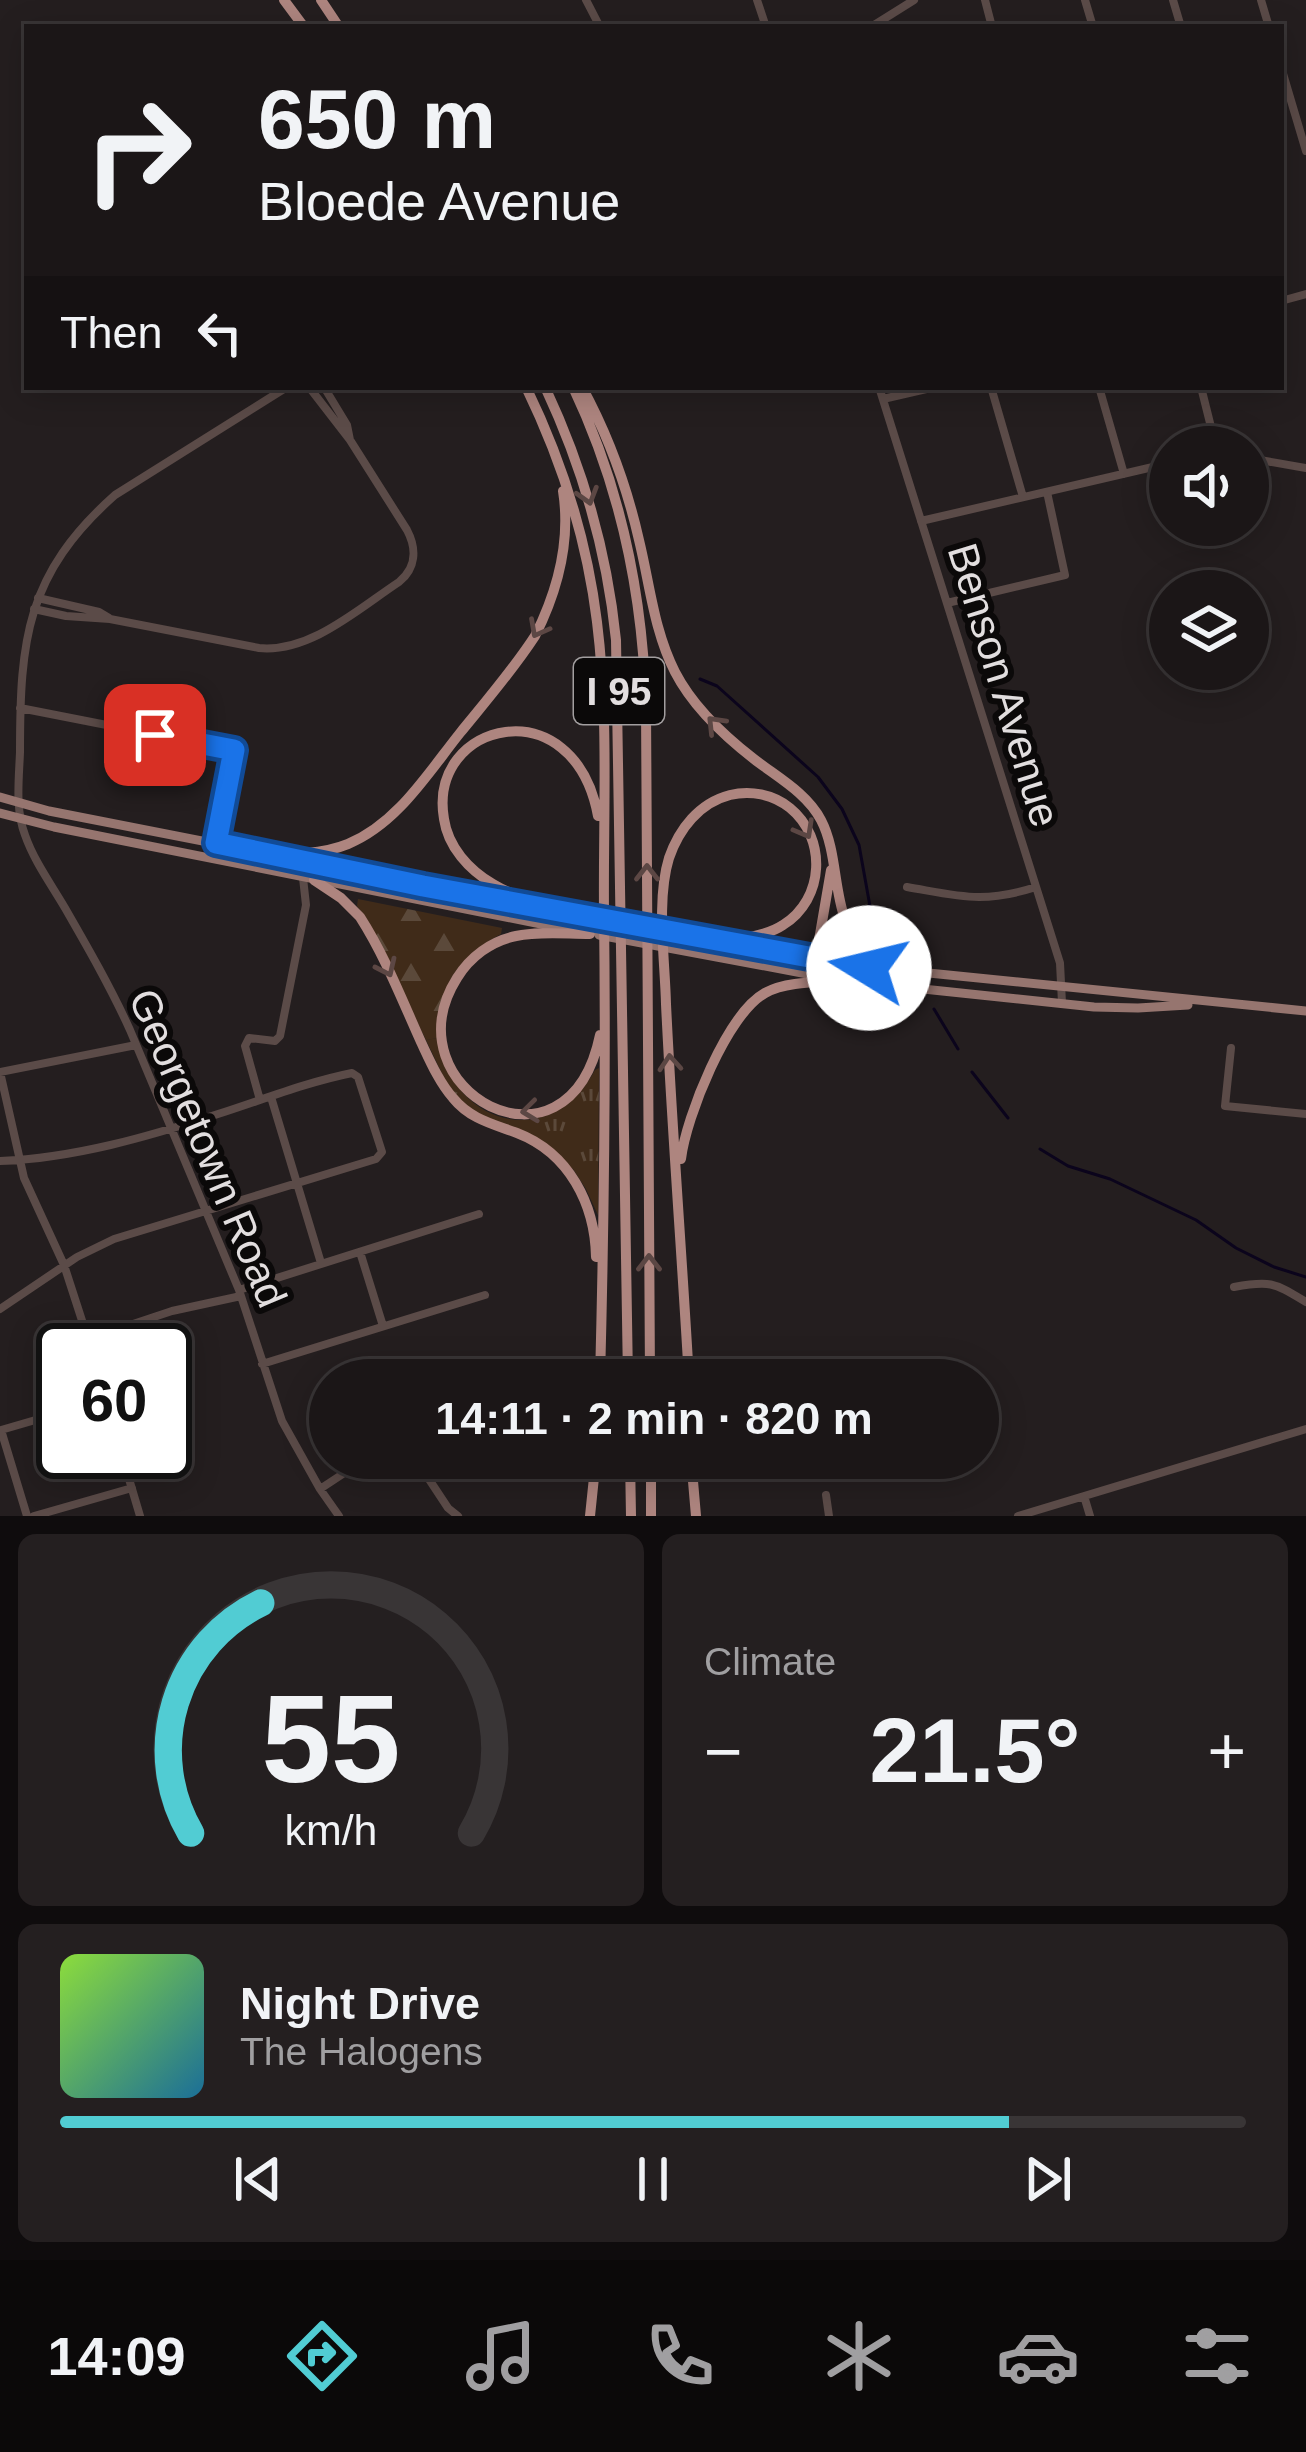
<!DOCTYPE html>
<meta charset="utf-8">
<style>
:root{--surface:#1b1617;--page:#241f20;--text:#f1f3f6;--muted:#a09fa1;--line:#393536;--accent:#51ccd3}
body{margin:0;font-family:Helvetica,sans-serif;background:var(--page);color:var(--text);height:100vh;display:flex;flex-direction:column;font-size:45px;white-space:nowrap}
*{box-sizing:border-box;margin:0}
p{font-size:39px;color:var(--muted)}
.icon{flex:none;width:66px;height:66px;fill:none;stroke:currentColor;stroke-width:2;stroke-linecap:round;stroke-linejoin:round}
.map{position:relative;height:1516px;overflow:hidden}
.panel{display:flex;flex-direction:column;gap:18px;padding:18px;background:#0f0c0d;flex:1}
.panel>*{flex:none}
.banner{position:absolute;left:24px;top:24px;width:1260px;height:366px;border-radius:0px;box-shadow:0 6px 30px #0003,0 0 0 3px var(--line);background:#1b1617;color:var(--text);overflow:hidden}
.buttons{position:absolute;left:1149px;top:426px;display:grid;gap:24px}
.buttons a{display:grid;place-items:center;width:120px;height:120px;border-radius:50%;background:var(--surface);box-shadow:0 6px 30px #0003,0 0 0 3px var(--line);font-size:60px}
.speed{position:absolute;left:36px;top:1323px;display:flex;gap:24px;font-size:60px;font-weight:700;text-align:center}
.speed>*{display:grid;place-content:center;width:156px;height:156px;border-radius:50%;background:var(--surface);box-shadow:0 6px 30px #0003,0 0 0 3px var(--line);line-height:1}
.speed .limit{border:6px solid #111;border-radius:18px;background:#fff;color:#111}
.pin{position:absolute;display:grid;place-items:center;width:102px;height:102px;color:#fff;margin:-51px;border-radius:24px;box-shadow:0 6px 18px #0006}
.me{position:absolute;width:132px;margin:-66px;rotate:279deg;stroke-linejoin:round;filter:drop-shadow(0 0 9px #0008)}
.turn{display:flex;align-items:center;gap:42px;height:252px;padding:0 36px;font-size:54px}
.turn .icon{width:156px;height:156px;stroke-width:2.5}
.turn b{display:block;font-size:84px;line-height:102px}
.then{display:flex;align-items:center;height:114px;padding:0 36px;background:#0003;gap:24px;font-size:45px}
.big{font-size:90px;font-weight:700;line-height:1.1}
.panel .card{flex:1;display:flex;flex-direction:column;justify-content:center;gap:18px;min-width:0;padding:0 42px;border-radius:18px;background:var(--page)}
.panel .dial{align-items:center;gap:0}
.dial svg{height:312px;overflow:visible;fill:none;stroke:var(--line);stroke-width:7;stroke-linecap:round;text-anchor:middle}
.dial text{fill:var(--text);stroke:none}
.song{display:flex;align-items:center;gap:36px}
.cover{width:144px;height:144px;border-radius:18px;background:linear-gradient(135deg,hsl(90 70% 55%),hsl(200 70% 35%))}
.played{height:12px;border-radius:6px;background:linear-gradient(90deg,var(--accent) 80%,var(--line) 80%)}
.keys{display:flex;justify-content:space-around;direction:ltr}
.heat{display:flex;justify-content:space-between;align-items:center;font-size:66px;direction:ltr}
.panel .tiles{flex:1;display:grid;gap:18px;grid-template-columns:1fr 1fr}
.card:last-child{grid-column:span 2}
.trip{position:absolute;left:309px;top:1359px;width:690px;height:120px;border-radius:60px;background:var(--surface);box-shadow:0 6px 30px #0003,0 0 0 3px var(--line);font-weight:700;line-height:120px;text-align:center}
.menu{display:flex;height:192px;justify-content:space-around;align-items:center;background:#0b0909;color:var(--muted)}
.menu .icon{width:84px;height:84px}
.menu .selected{color:var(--accent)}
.menu b{font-size:54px;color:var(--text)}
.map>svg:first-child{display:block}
.grass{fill:url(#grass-tufts)}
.forest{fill:url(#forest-firs)}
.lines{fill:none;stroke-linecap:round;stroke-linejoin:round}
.stream{stroke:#0b041c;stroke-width:3}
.minor{stroke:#5b4b48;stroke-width:8}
.major{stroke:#96756f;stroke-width:9}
.highway{stroke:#ae857f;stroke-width:10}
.oneway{stroke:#5c4744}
.route-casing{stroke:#114b97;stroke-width:30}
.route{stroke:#1a73e8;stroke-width:21}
.labels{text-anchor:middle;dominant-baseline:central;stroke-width:12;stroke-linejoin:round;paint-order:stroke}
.shield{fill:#0b0909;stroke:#a29e9f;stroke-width:3}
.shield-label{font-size:39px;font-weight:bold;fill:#e2dedf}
.street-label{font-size:42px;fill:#e2dedf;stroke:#0b0909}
</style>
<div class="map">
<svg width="1306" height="1516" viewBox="0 0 1306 1516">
<defs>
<pattern id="grass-tufts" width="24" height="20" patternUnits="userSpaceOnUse" patternTransform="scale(3)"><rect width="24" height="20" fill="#402b19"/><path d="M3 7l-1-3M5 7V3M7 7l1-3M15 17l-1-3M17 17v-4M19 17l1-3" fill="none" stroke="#5b493a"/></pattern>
<pattern id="forest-firs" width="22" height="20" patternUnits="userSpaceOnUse" patternTransform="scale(3)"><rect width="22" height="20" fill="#402b19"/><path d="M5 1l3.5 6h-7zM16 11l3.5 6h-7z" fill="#5b493a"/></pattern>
</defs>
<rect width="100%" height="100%" fill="#241e1f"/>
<path class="grass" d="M438,1038C452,1126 550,1153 595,1070L599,1068L598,1215L586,1189L573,1169L477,1114L460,1100L448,1086L426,1040Z"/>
<path class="forest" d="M358,899L502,928L501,934C458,956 436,989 438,1038L426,1040L367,919L357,906Z"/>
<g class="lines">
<path class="stream" d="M700,679L717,686L818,777L842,809L859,845L873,923L891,949
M934,1009L958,1049
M972,1072L1008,1118
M1040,1149L1068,1166L1110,1179L1196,1220L1236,1248L1274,1267L1306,1277"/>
<path class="minor" d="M586,0L600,27
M757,0L766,27
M985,0L992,27
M1085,0L1093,27
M1173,0L1181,27
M1261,0L1269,27
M871,27L914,0
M1281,67L1306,151
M1281,301L1306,294
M287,387L115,495C26,574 20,640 20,752C19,779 15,809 25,835C34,861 51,884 65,908C88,948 111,988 130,1030L239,1290L282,1421L320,1489L339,1516
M309,387L350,440L347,425L324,387
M879,387L1060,963L1062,1003
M991,387L1023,497
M1099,387L1124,474
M1201,387L1216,447
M883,399L935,387
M1248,458L1306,468
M921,521L1170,463
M38,598L99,612L109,618
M947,603L1065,575L1047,492
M34,609L66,616L110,619L259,648C310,653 358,609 399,582C416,568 417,549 407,530L350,440
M20,708L234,750L216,843
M907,887C960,896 983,904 1036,887
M1231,1048L1225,1106L1306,1114
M0,1072L24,1178L64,1265L88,1339L172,1311L241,1296
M0,1072L136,1045
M271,1097L321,1263
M260,1100L245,1046L249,1038L275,1041L280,1036L306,905L303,878
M0,1161C75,1158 147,1137 218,1114C262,1100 307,1082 352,1073L358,1077L382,1152L376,1159L114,1239L77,1257L0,1309
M360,1252L383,1326
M1234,1287C1271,1280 1274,1283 1306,1302
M239,1290L479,1214
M262,1364L485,1295
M1,1430L27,1516
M1,1430L63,1412
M121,1452L140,1516
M415,1458L448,1508L458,1516
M320,1489L367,1458
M826,1495L829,1516
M1084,1496L1090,1516
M34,1516L132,1488
M1018,1516L1306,1429"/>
<path class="major" d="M0,797L49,811L535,906
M0,813L54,827L571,930
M599,918L869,967L1306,1011
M599,935L818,976
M847,981L1094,1007L1138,1008L1188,1005"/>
<path class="highway" d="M284,0L304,27
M321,0L339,27
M526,387C562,461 587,540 597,622C609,718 603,817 604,914C606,1069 604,1225 600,1380
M545,387C583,468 607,551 616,640L628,1380
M573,387C621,488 643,595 646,707L650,1380
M582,387C608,435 627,487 639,540C650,585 654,631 675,672C693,707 723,735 754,759C777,777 807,793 821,820C843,862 828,923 870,954C880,961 891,965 902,971
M264,853C293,854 321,855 348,844C397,824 428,773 460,733C486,701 513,670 535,636C558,590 571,542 563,491
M314,880L341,898L360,917C385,956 402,1000 421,1042C430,1061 439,1082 453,1098C470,1119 493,1124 517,1133C569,1153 595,1204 596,1257
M590,916C558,907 521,901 493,884C469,870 448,847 444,819C427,721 574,686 598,816
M590,934C565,934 539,931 516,936C491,941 470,957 457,978C387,1089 568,1190 600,1035
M813,975L831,870
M681,1159C686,1117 727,1014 765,993C788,980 822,983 849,981
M689,1380C682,1255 672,1130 666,1004C665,960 656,900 669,858C679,829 699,803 730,795C750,790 773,794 790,808C827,838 825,899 783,925C768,935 748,937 731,941
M630,1458L631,1516
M651,1458V1516
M691,1458L696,1516
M590,1516L596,1458"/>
</g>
<defs><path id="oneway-chevron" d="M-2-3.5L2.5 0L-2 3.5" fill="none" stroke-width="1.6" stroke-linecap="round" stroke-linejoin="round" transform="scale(3)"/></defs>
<g class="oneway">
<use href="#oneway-chevron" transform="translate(588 496) rotate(73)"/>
<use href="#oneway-chevron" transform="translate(538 629) rotate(118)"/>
<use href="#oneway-chevron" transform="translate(715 724) rotate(-134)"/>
<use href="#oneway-chevron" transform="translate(805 830) rotate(61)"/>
<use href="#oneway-chevron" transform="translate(647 873) rotate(-90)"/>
<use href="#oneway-chevron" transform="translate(387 968) rotate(65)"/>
<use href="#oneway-chevron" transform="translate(670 1063) rotate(-94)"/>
<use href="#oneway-chevron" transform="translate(530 1111) rotate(173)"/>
<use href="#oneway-chevron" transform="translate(649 1263) rotate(-90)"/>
</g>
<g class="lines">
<g class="route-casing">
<path id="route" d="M155,735L234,750L216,843L423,886L869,968"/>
</g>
<use href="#route" class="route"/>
</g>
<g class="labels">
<rect class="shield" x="574" y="658" width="90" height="66" rx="9"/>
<g class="shield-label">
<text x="619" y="691">I 95</text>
</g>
<g class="street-label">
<text transform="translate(1004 685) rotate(73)">Benson Avenue</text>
<text transform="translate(208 1148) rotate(67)">Georgetown Road</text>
</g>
</g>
</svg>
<div class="buttons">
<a><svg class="icon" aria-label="sound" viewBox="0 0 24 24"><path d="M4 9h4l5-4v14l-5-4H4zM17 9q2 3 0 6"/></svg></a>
<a><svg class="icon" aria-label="layers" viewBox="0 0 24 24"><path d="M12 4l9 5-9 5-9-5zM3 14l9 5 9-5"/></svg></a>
</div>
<div class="speed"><div class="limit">60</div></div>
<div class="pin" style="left:155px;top:735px;background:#d93025"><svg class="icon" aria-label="arrive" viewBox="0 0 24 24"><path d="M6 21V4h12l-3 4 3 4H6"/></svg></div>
<svg class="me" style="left:869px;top:968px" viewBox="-20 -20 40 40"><circle r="19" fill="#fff"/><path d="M0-13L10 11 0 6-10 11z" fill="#1a73e8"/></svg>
<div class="trip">14:11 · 2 min · 820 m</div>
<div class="banner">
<div class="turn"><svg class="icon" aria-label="right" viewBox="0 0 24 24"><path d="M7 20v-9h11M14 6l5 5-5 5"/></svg><div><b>650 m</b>Bloede Avenue</div></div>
<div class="then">Then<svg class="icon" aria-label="left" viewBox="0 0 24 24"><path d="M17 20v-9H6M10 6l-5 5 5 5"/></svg></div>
</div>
</div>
<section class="panel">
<div class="tiles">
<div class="card dial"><svg viewBox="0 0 100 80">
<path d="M14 69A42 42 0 1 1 86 69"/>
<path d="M14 69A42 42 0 0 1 32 10" stroke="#51ccd3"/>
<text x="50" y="56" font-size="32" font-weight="700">55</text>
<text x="50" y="72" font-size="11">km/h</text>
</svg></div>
<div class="card"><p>Climate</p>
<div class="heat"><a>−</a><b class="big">21.5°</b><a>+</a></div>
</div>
<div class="card">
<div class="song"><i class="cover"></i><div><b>Night Drive</b><p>The Halogens</p></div></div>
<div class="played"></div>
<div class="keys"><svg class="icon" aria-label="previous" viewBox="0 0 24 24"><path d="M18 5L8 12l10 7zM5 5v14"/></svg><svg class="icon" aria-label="pause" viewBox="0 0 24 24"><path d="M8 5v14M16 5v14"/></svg><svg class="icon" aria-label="next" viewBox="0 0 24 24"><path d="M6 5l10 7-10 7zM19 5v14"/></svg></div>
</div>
</div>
</section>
<nav class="menu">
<b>14:09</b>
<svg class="icon selected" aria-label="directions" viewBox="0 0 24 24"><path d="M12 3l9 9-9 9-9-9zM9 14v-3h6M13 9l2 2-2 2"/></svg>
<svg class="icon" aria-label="music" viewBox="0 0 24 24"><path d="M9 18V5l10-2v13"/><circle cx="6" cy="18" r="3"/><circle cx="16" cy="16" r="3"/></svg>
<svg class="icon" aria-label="phone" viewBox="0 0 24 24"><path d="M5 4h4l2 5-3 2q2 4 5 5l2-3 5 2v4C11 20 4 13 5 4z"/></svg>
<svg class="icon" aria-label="climate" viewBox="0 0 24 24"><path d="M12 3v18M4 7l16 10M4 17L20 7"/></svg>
<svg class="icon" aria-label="car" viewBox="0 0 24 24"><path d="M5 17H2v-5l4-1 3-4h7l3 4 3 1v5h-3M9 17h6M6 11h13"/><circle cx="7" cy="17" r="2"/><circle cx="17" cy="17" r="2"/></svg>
<svg class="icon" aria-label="filters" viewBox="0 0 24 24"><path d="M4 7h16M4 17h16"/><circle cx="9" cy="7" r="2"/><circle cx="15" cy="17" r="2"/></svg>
</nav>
